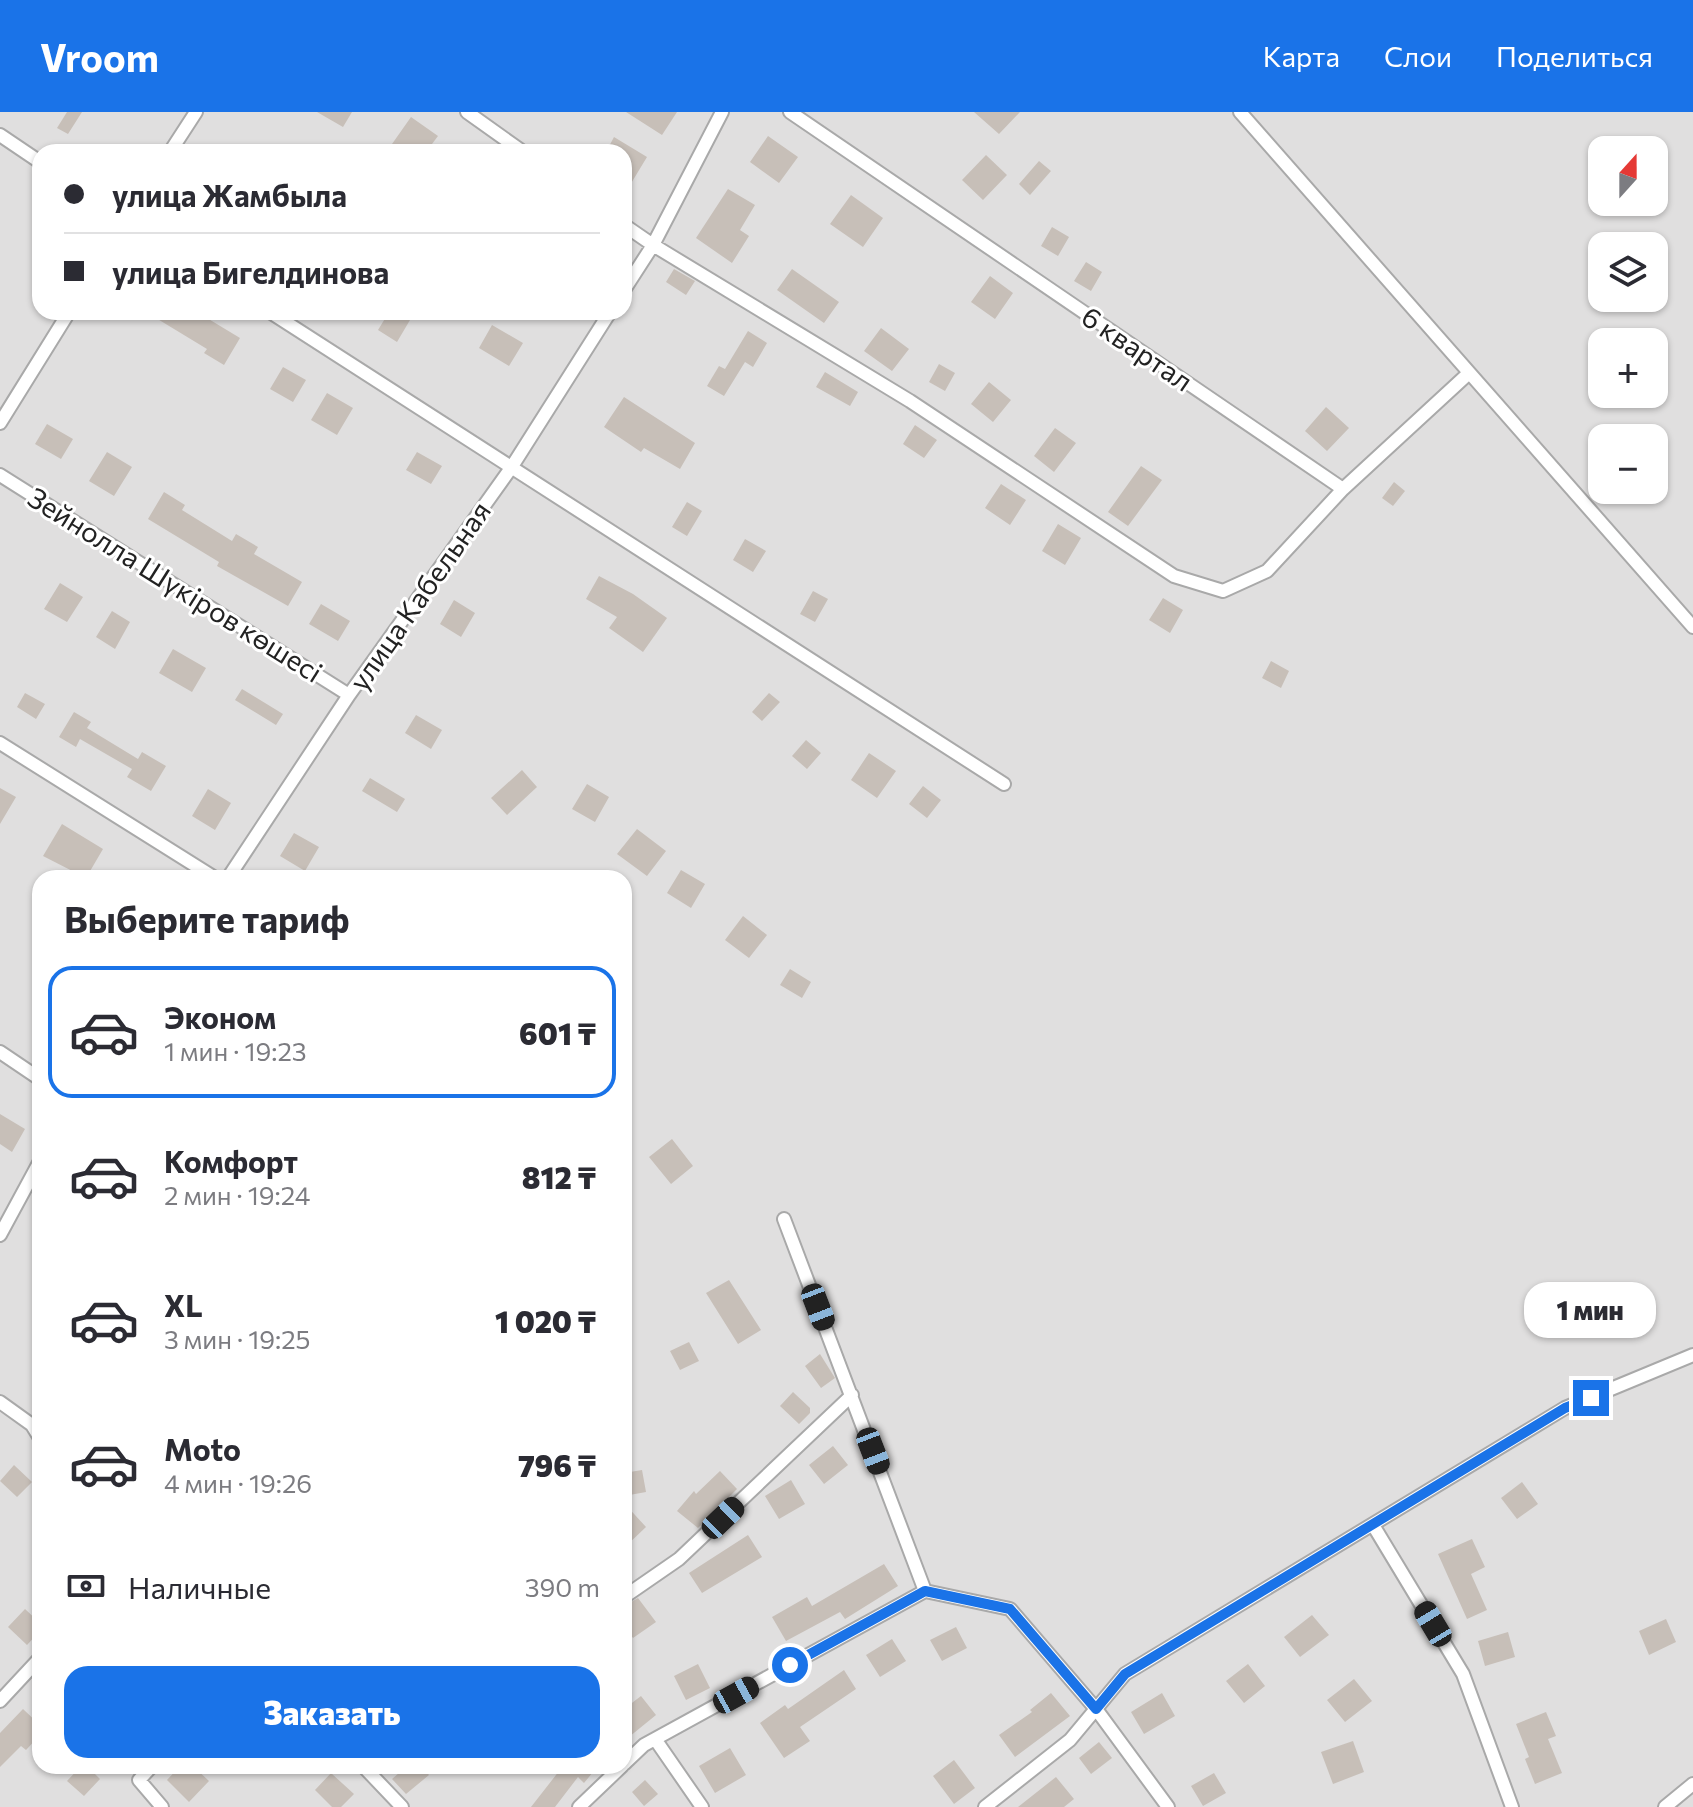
<!DOCTYPE html>
<html lang="ru">
<meta charset="utf-8">
<style>
:root{--surface:#fff;--page:#f2f2f3;--text:#2b2b33;--muted:#7c7c81;--line:#e1e1e2;--accent:#1a73e8}
body{margin:0;font-family:Commissioner,sans-serif;background:var(--page);color:var(--text);height:100vh;display:flex;flex-direction:column;font-size:30px;white-space:nowrap}
*{box-sizing:border-box;margin:0}
p{font-size:26px;color:var(--muted)}
.icon{flex:none;width:44px;height:44px;fill:none;stroke:currentColor;stroke-width:2;stroke-linecap:round;stroke-linejoin:round}
.map{position:relative;flex:1;overflow:hidden}
.sheet{position:absolute;left:32px;top:758px;width:600px;height:904px;display:flex;flex-direction:column;background:var(--surface);border-radius:24px;box-shadow:0 2px 6px #0004}
.sheet>*{flex:none}
.top-card{position:absolute;left:32px;top:32px;width:600px;height:176px;border-radius:24px;box-shadow:0 2px 6px #0004;display:grid;align-content:center;height:176px;padding:0 32px;background:var(--surface)}
.needle{width:52px;rotate:21deg}
.fabs{position:absolute;left:1588px;top:24px;display:grid;gap:16px}
.fabs a{display:grid;place-items:center;width:80px;height:80px;border-radius:16px;background:var(--surface);box-shadow:0 2px 6px #0004;font-size:40px}
.end{position:absolute;width:36px;height:36px;margin:-18px;border:10px solid #1a73e8;background:#fff;box-shadow:0 0 0 4px #fff}
.from{border-radius:50%}
.bubble{position:absolute;height:56px;border-radius:24px;background:var(--surface);box-shadow:0 2px 6px #0004;font-size:26px;font-weight:800;line-height:56px;text-align:center}
.car{position:absolute;width:24px;height:48px;margin:-24px -12px;border-radius:10px;box-shadow:0 0 6px 2px #0007;background:linear-gradient(#222 24%,#8ab4d8 0 40%,#222 0 76%,#8ab4d8 0 86%,#222 0)}
.top-card b{display:flex;align-items:center;gap:28px;height:76px;font-size:30px}
.top-card b+b{border-top:2px solid var(--line)}
.top-card i{width:20px;height:20px;background:var(--text)}
ul{padding:0;list-style:none}
li{display:flex;align-items:center;gap:24px;height:132px;margin:0 16px 12px;padding:0 16px;border:4px solid transparent;border-radius:24px}
li div{flex:1}
li b{display:block;font-size:30px}
li em{font-style:normal;font-weight:800}
li.on{border-color:var(--accent)}
li>.icon{width:72px;height:72px;stroke-width:1.5}
h2{padding:0 32px;font-size:36px;line-height:96px}
.pay{display:flex;align-items:center;gap:20px;height:88px;padding:0 32px;font-size:30px}
.pay p{margin-inline-start:auto}
.action{display:flex;gap:16px;margin-top:auto;padding:16px 32px}
.action a{flex:1;height:92px;border-radius:24px;background:var(--accent);color:#fff;font-size:32px;font-weight:800;line-height:92px;text-align:center}
header{display:flex;align-items:center;gap:48px;box-sizing:border-box;height:112px;padding:0 40px;background:var(--accent);color:#fff}
header strong{font-size:38px}
nav{display:flex;gap:44px;margin-inline-start:auto;font-size:28px}
.map>svg:first-child{display:block}
</style>
<header>
<strong>Vroom</strong>
<nav><a>Карта</a><a>Слои</a><a>Поделиться</a></nav>
</header>
<div class="map">
<svg width="1693" height="1695" viewBox="0 0 1693 1695">
<rect width="100%" height="100%" fill="#f2efe9"/>
<path fill="#e0dfdf" fill-rule="evenodd" d="M0 0H1693V1695H0ZM1602 38H1654V90H1602ZM40 40H624V200H40ZM1602 134H1654V186H1602ZM1602 230H1654V282H1602ZM1602 326H1654V378H1602ZM40 766H624V1654H40Z"/>
<path fill="#c7bfb8" d="M67 0H82L68 22 57 16Z
M317 0H352L343 15Z
M626 0H677L662 23Z
M974 0H1020L999 22Z
M411 5 438 24 426 40H404L392 32Z
M768 24 798 45 779 71 750 50Z
M614 25 647 45 624 83V40H606Z
M986 43 1007 63 983 88 962 68Z
M1039 49 1051 59 1030 83 1019 72Z
M728 77 755 93 740 118 749 124 732 151 696 126Z
M851 83 883 106 863 135 830 112Z
M1052 115 1069 125 1058 144 1041 134Z
M1086 150 1102 160 1091 179 1074 169Z
M674 157 695 169 686 183 666 170Z
M792 157 839 190 824 211 777 178Z
M990 164 1013 181 995 207 971 190Z
M146 200H197L240 226 224 253 204 241 207 237Z
M389 200H397L410 208 397 230 378 218Z
M492 213 523 231 509 254 479 236Z
M881 216 909 237 892 259 864 239Z
M748 219 767 231 753 255 745 250 724 284 707 274 719 254 725 257Z
M939 252 955 261 945 279 929 270Z
M283 255 306 268 293 290 270 277Z
M825 260 858 280 850 294 816 275Z
M989 270 1011 288 993 310 971 292Z
M327 281 353 296 337 323 311 308Z
M624 285 695 331 680 357 644 336 641 340 604 315Z
M1326 295 1349 316 1327 339 1305 319Z
M47 312 73 327 61 347 35 332Z
M915 313 937 328 924 346 903 332Z
M1055 316 1076 331 1054 360 1034 344Z
M107 340 132 355 114 384 89 369Z
M417 340 442 354 431 372 406 358Z
M1141 354 1162 368 1128 414 1108 400Z
M1394 370 1405 379 1393 394 1382 386Z
M1001 372 1026 388 1010 413 985 396Z
M164 380 185 393 182 398 232 429 236 422 258 435 254 442 302 470 288 494 217 454 219 450 148 407Z
M687 390 702 399 687 424 672 415Z
M1058 412 1081 426 1065 453 1042 439Z
M745 427 766 439 753 460 733 448Z
M599 464 633 482 667 506 643 540 609 516 617 505 586 487Z
M60 471 83 485 67 510 44 497Z
M813 479 828 487 815 510 800 502Z
M1163 486 1183 498 1170 521 1149 508Z
M454 488 475 501 461 525 440 512Z
M321 492 350 509 338 529 309 512Z
M112 499 130 510 115 537 96 525Z
M173 537 206 556 192 580 159 561Z
M1271 549 1289 559 1281 576 1262 566Z
M242 577 283 602 276 613 235 588Z
M25 581 45 592 36 607 17 595Z
M769 581 780 590 762 609 752 600Z
M74 600 91 610 87 616 138 647 142 640 166 654 151 679 127 665 132 657 80 627 76 635 59 625Z
M416 603 442 618 431 637 405 621Z
M806 628 821 641 807 657 792 644Z
M869 641 896 659 877 686 851 668Z
M522 658 537 675 507 703 491 686Z
M370 666 405 687 397 700 362 679Z
M587 672 609 685 595 710 572 697Z
M923 674 941 688 927 706 909 692Z
M0 676 16 685 0 712Z
M208 677 231 691 215 718 192 704Z
M62 712 103 737 86 766 43 744Z
M637 717 666 739 647 764 617 742Z
M294 721 319 735 305 759 280 744Z
M681 758 705 772 691 796 667 781Z
M743 804 767 823 749 846 725 828Z
M790 857 811 870 802 886 780 873Z
M0 1002 25 1017 12 1040 0 1032Z
M672 1027 693 1054 671 1072 649 1045Z
M729 1168 761 1218 738 1232 706 1181Z
M689 1230 699 1249 680 1258 670 1239Z
M820 1242 835 1266 821 1276 805 1254Z
M793 1280 810 1296V1301L799 1312 780 1294Z
M833 1334 848 1353 824 1372 809 1353Z
M14 1353 32 1370 17 1385 0 1369Z
M642 1358 646 1380 624 1384V1361Z
M720 1359 737 1377 698 1416 677 1399 694 1379 696 1382Z
M791 1368 805 1392 779 1407 765 1384Z
M1522 1370 1538 1392 1517 1407 1501 1386Z
M624 1391 646 1415 624 1436Z
M748 1423 762 1445 702 1481 689 1461Z
M1472 1427 1485 1455 1471 1462 1487 1498 1467 1507 1438 1442Z
M884 1452 898 1474 845 1507 840 1500 786 1529 772 1505 807 1485 812 1494Z
M638 1486 656 1510 633 1526 624 1514V1494Z
M25 1497 40 1511V1519L27 1533 8 1515Z
M1312 1503 1329 1523 1300 1545 1284 1525Z
M1666 1507 1676 1530 1649 1543 1639 1519Z
M956 1515 967 1536 942 1549 930 1528Z
M1508 1520 1515 1545 1485 1554 1478 1529Z
M892 1527 906 1549 880 1565 866 1543Z
M698 1552 710 1576 686 1588 674 1564Z
M1248 1552 1265 1574 1244 1591 1226 1569Z
M844 1558 856 1577 800 1615 810 1629 784 1646 760 1611 785 1593 788 1597Z
M1354 1567 1372 1589 1345 1610 1327 1588Z
M1051 1581 1070 1604 1015 1645 999 1623 1032 1600 1030 1598Z
M1162 1581 1175 1604 1144 1622 1131 1600Z
M641 1584 656 1603 624 1629V1597Z
M23 1597 40 1613V1623L26 1638 21 1634 0 1655V1621Z
M1546 1600 1556 1624 1548 1627 1562 1661 1535 1672 1525 1647 1529 1645 1516 1612Z
M1353 1629 1364 1660 1333 1672 1321 1640Z
M1099 1630 1112 1646 1091 1662 1079 1646Z
M730 1636 746 1663 715 1681 699 1654Z
M954 1648 975 1676 954 1692 933 1664Z
M81 1654H87L100 1667 84 1684 67 1669Z
M180 1654H193L209 1669 189 1690 167 1668Z
M407 1654H421L429 1663 406 1682 392 1667Z
M563 1654H598L584 1671 578 1665 555 1695H531Z
M331 1661 354 1682 341 1695H332L315 1678Z
M1214 1661 1226 1681 1203 1694 1191 1674Z
M1056 1665 1074 1687 1064 1695H1018Z
M645 1668 658 1682 644 1694 632 1680Z"/>
<g fill="none" stroke-linecap="round" stroke-linejoin="round">
<g stroke="#a9a9a9" stroke-width="16">
<path id="street" d="M467 0 523 40
M790 0 1343 377 1469 261
M1240 0 1693 515
M0 23 40 50
M170 40 196 0
M624 113 653 133 910 289 1174 464 1223 479 1267 459 1343 377
M624 178 653 133 722 0
M270 200 1004 672
M0 311 69 200
M0 363 349 583
M0 631 215 766
M228 766 349 583 511 356 610 200
M0 940 40 967
M784 1107 925 1479 1010 1497 1096 1597 1168 1695
M0 1123 40 1049
M0 1290 32 1313 40 1326
M1373 1413 1463 1562 1512 1695
M624 1485 679 1447 852 1283
M0 1589 40 1546
M655 1627 702 1695
M624 1652 644 1633 925 1479
M152 1654 139 1668 162 1695
M363 1654 402 1695
M579 1695 622 1654
M985 1695 1070 1628 1125 1562 1565 1296 1693 1243
M1665 1695 1693 1672"/>
</g>
<use href="#street" stroke="#fff" stroke-width="12"/>
</g>
<g fill="none" stroke-linecap="round" stroke-linejoin="round">
<path stroke="#1a73e8" stroke-width="10" d="M790 1553 925 1479 1010 1497 1096 1597 1125 1562 1565 1296 1591 1286"/>
</g>
<g text-anchor="middle" stroke-width="6" stroke-linejoin="round" paint-order="stroke">
<g font-size="28" fill="#222" stroke="#fff">
<text transform="translate(1137 237) rotate(34)" y="10">6 квартал</text>
<text transform="translate(175 473) rotate(32)" y="10">Зейнолла Шүкіров көшесі</text>
<text transform="translate(420 484) rotate(-55)" y="10">улица Кабельная</text>
</g>
</g>
</svg>
<div class="fabs">
<a><svg class="needle" viewBox="-14 -14 28 28"><path d="M0-13l5 13h-10z" fill="#e53935"/><path d="M0 13l5-13h-10z" fill="#7c7c81"/></svg></a>
<a><svg class="icon" aria-label="layers" viewBox="0 0 24 24"><path d="M12 4l9 5-9 5-9-5zM3 14l9 5 9-5"/></svg></a>
<a>+</a>
<a>−</a>
</div>
<i class="end from" style="left:790px;top:1553px"></i>
<i class="end" style="left:1591px;top:1286px"></i>
<div class="bubble" style="left:1524px;top:1170px;width:132px">1 мин</div>
<i class="car" style="left:818px;top:1195px;rotate:159deg"></i>
<i class="car" style="left:873px;top:1339px;rotate:159deg"></i>
<i class="car" style="left:723px;top:1406px;rotate:46deg"></i>
<i class="car" style="left:1433px;top:1512px;rotate:329deg"></i>
<i class="car" style="left:736px;top:1583px;rotate:61deg"></i>
<div class="top-card">
<b><i class="from"></i>улица Жамбыла</b>
<b><i></i>улица Бигелдинова</b>
</div>
<section class="sheet">
<h2>Выберите тариф</h2>
<ul>
<li class="on"><svg class="icon" aria-label="car" viewBox="0 0 24 24"><path d="M5 17H2v-5l4-1 3-4h7l3 4 3 1v5h-3M9 17h6M6 11h13"/><circle cx="7" cy="17" r="2"/><circle cx="17" cy="17" r="2"/></svg><div><b>Эконом</b><p>1 мин · 19:23</p></div><em>601 ₸</em></li>
<li><svg class="icon" aria-label="car" viewBox="0 0 24 24"><path d="M5 17H2v-5l4-1 3-4h7l3 4 3 1v5h-3M9 17h6M6 11h13"/><circle cx="7" cy="17" r="2"/><circle cx="17" cy="17" r="2"/></svg><div><b>Комфорт</b><p>2 мин · 19:24</p></div><em>812 ₸</em></li>
<li><svg class="icon" aria-label="car" viewBox="0 0 24 24"><path d="M5 17H2v-5l4-1 3-4h7l3 4 3 1v5h-3M9 17h6M6 11h13"/><circle cx="7" cy="17" r="2"/><circle cx="17" cy="17" r="2"/></svg><div><b>XL</b><p>3 мин · 19:25</p></div><em>1 020 ₸</em></li>
<li><svg class="icon" aria-label="car" viewBox="0 0 24 24"><path d="M5 17H2v-5l4-1 3-4h7l3 4 3 1v5h-3M9 17h6M6 11h13"/><circle cx="7" cy="17" r="2"/><circle cx="17" cy="17" r="2"/></svg><div><b>Moto</b><p>4 мин · 19:26</p></div><em>796 ₸</em></li>
</ul>
<div class="pay"><svg class="icon" aria-label="cash" viewBox="0 0 24 24"><path d="M3 7h18v10H3z"/><circle cx="12" cy="12" r="2"/></svg>Наличные<p>390 m</p></div>
<div class="action"><a>Заказать</a></div>
</section>
</div>
